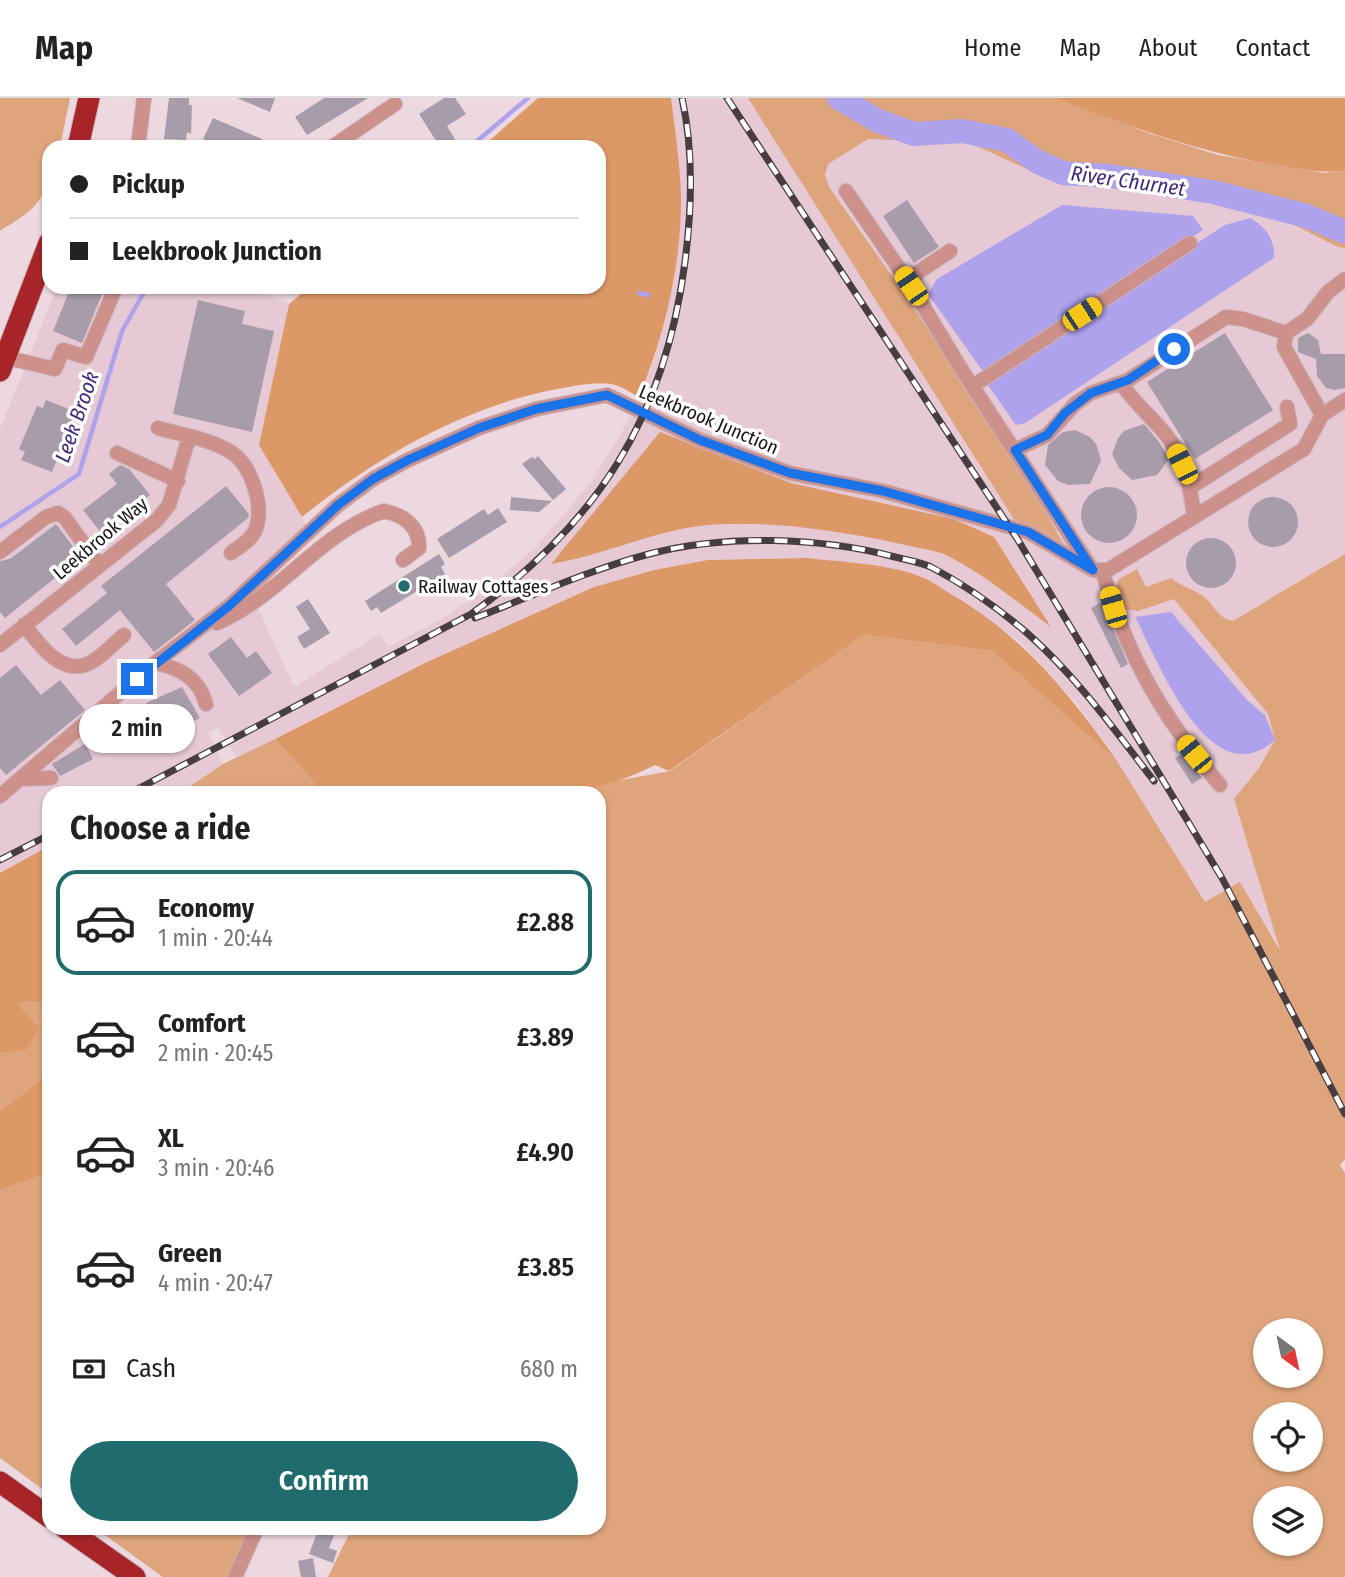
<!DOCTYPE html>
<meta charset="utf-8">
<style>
:root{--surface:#fff;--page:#f6f6f6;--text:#222;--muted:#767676;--line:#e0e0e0;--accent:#1f6b6d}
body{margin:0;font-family:"Fira Sans Condensed",sans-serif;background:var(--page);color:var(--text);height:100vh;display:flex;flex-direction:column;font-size:26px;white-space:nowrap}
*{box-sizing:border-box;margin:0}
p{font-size:23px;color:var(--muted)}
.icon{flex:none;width:38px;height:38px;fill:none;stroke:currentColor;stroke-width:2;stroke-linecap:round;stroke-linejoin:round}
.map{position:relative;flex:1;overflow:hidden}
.panel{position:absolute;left:42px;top:688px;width:564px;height:749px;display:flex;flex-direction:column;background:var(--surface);border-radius:21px;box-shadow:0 2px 5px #0004}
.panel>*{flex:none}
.hud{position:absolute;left:42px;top:42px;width:564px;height:154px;border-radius:21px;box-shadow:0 2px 5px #0004;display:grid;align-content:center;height:154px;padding:0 28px;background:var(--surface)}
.needle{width:46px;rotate:147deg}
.fabs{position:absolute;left:1253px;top:1220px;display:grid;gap:14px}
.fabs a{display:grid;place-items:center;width:70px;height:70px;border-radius:50%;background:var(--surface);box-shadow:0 2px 5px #0004;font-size:35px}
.end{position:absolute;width:32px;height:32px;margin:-16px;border:9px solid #1a73e8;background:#fff;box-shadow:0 0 0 4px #fff}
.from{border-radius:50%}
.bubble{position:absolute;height:49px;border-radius:24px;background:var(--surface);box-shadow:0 2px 5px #0004;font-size:23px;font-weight:600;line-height:49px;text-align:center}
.car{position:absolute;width:21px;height:42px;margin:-21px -10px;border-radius:9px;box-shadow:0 0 5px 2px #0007;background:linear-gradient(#f5c518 24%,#345 0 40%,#f5c518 0 76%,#345 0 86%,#f5c518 0)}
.hud b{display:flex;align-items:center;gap:24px;height:66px;font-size:26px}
.hud b+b{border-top:2px solid var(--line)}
.hud i{width:18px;height:18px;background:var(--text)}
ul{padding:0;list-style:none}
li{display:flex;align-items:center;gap:21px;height:105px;margin:0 14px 10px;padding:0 14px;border:4px solid transparent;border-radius:21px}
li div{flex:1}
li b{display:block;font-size:26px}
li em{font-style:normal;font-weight:600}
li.on{border-color:var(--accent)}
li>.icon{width:63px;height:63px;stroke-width:1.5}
h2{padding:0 28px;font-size:32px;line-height:84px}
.pay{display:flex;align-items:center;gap:18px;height:77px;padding:0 28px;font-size:26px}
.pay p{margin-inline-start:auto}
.cta{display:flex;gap:14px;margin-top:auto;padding:14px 28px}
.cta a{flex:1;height:80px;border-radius:42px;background:var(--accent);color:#fff;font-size:28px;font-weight:600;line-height:80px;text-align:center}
header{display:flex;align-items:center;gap:42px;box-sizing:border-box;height:98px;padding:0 35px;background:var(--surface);border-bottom:2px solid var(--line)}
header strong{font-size:33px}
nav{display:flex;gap:38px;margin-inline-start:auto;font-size:24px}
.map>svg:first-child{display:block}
</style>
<header>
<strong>Map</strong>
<nav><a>Home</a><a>Map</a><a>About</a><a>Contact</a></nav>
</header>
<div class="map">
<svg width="1345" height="1479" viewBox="0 0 1345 1479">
<rect width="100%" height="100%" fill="#eed8e0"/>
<path fill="#e6c9d4" d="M671 0H750L868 41 970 45 1055 84 1251 105 1338 149 1345 150V956L1240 784 1205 804 1117 663 1076 605 1021 545 973 509 923 479 866 466 807 460 708 462 654 472 594 489 427 564 237 660 218 629 208 635 223 666 180 695H49V779L0 804V331L57 189H250L289 206 259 347 314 439 251 495 294 589 380 536 388 549 445 519 481 495 535 450 591 384 632 317 654 262 673 186 681 97Z"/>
<path fill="#dea47c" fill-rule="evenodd" d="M0 0H70L60 49H49C49 101 42 107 0 133Z
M748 0H1054L1148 35 1218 57 1324 75 1345 73V150L1338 149 1251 105 1055 84 970 45 868 41 828 66 825 77 829 89 904 195 1032 390 1064 447 1017 426Z
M1345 456V1061L1340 1067 1345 1075V1479H328L352 1430H598V695H551L670 673 864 537 992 553 1117 663 1205 804 1240 784 1280 852 1234 701 1259 670 1275 642 1268 616 1174 501 1138 513 1119 510 1114 494 1119 481 1137 471 1146 489 1171 480C1181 488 1193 491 1202 497 1214 506 1217 520 1233 523ZM1265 1232H1311V1278H1265ZM1265 1316H1311V1362H1265ZM1265 1400H1311V1446H1265Z
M275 641 323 695H180L223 666Z
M49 904V975L0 1013V955L26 951 15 905Z
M49 1075V1396L0 1360V1092Z
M95 1430H252L229 1479H163Z"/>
<path fill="#dd9867" d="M538 0H671C675 32 680 64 681 96 682 165 665 236 639 299 631 295 620 287 611 286 595 284 578 287 563 290 468 306 376 359 302 419L259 347 289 206 309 189H598V49H482Z
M1054 0H1345V73C1319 76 1296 70 1270 66 1195 53 1125 27 1054 0Z
M660 334 791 385 954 421 994 439 1051 529C1017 504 984 476 946 457 935 452 921 451 910 448 850 434 761 420 699 428 648 435 601 458 551 466Z
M807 460C842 464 892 466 924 480 935 485 946 493 956 499 1026 541 1071 598 1117 663L992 553 864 537 669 673 655 667C634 678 608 687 585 692 571 695 558 690 540 695H323L275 641 427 564 594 489 654 472 708 462Z
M49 748V904L16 905 39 930 26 952 0 955V775Z
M49 975V1075L0 1092V1013Z"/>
<path fill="#aea2ec" d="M1062 107 1193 118 1203 132 993 272H982L928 196 937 181Z
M1250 120C1266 129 1275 141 1274 160L1025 325 1016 327 985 283 1225 127Z
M1171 514 1247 602 1265 617 1275 642C1210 700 1158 563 1135 519Z"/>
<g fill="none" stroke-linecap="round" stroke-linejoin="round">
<path stroke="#aea2ec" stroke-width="4.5" d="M470 49 528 0
M639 195 648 197
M0 429 79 376 122 233 147 189"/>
<path stroke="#aea2ec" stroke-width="24" d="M839 0 876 22 914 36 962 33 1007 42 1038 64 1063 75 1110 78 1213 94 1307 118 1345 134"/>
</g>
<path fill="#a89baa" d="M169 0H189V7H192L191 36 187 34 186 42 164 41Z
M237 0H275L270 14Z
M324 0H368L307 37 295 19Z
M444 0H455L466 16 447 28 455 41 440 49 419 16Z
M213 20 262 41 258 49H219L203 41Z
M907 102 939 149 914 165 883 118Z
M71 189H105L82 245 53 233Z
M198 202 245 213 242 226 274 233 252 334 173 316Z
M1225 235 1273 312 1195 361 1147 284Z
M1308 235 1318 242 1321 256H1345V290L1334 292 1326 290 1317 278 1316 261 1298 254V240Z
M46 302 76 314 52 374 21 362 25 354 19 351 37 308 43 310Z
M1144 326 1159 344 1169 361 1157 377 1132 382 1119 370 1112 356 1118 340 1124 333Z
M1075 332 1090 339 1096 346 1101 362 1090 386 1068 387 1058 383 1045 367 1048 347 1063 334Z
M538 358 566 391 553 402 522 366 532 359 535 361Z
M120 367 129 371 150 397 102 436 83 412 117 386 109 376Z
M226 388 249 416 248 420 166 486 195 522 154 554 120 512 76 548 62 531 107 495 101 488Z
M1081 417a28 28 0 1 1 56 0a28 28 0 1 1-56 0Z
M511 399 552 403 539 414 510 412Z
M1248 424a25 25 0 1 1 50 0a25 25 0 1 1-50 0Z
M498 410 507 424 449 460 437 441 484 411 488 417Z
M56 426 81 459 5 520 0 514V463L10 461Z
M1186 465a25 25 0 1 1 50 0a25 25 0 1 1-50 0Z
M439 456 445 466 441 469 445 476 381 515 377 509 371 513 365 503Z
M308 501 330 535 304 551 297 539 310 531 296 509Z
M1102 504 1128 566 1121 570 1091 510Z
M231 539 247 560 256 553 272 575 239 598 208 556Z
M16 567 41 597 60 582 85 612 6 677 0 670V580Z
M182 589 200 620 162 639 146 605Z
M85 646 93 661 60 678 52 666Z
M1183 655 1202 680 1192 686 1175 660Z
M319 1430H337L329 1450 337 1453 333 1465 309 1456Z
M313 1460 316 1479H301L298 1463Z"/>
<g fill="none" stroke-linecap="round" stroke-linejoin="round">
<g stroke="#c8b5bc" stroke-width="16">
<path id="minor" d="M138 49 144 0
M332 49 395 6
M846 93 911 188
M950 153 917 175 911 188 963 274 1090 468
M0 258 55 271 63 252 86 259 116 189
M1121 285C1134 305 1152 319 1167 338 1185 361 1191 391 1194 419
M973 288 1190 145
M1322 317 1284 249 1286 235 1307 221 1328 194 1345 181
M158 330C182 337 210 341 231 354 252 368 265 409 255 433 250 443 239 449 231 455
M1015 352 1047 337 1075 306 1091 295 1128 282 1226 219 1243 221 1286 235
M117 355 178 383
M1191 389 1290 326 1287 309
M0 454 46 419 58 415 65 420 99 467
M1102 472C1128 560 1161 617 1220 687
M217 525C280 498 319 435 384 413 404 417 420 429 419 450L403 462
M24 527C38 544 58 575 85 567 98 563 113 546 124 537
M0 547 157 422 169 407 189 339
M155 565C180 570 199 580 206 606
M21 681 51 680
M0 698 155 565 229 508 338 407 373 381 408 362 479 330 536 311 607 297 700 342 790 375 883 393 1028 434 1093 472H1108L1304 351 1322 317 1345 302
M235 1479 257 1430"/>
</g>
<g stroke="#c8b5bc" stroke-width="23">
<path id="highway" d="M78 49 89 0
M0 273 49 145
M0 1384 49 1419
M65 1430 135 1479"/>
</g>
<use href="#minor" stroke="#cd908b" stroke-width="14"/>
<use href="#highway" stroke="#a72529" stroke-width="21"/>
<g stroke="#473d41" stroke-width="7">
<path id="rail" d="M727 0 1018 442 1222 780 1345 1016
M475 520C532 498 589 472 649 456 725 436 820 439 895 459 907 462 920 464 931 469 965 487 998 510 1027 535 1076 578 1114 631 1154 683
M130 695 471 516C598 425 665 319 685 164 692 110 694 54 682 0
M0 762 49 737"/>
</g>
<use href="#rail" stroke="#fff" stroke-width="4.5" stroke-dasharray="13" stroke-linecap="butt"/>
</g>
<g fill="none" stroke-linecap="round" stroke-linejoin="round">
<path stroke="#1a73e8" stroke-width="9" d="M137 581 229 508 338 407 373 381 408 362 479 330 536 311 607 297 700 342 790 375 883 393 1028 434 1093 472 1015 352 1047 337 1065 315 1091 295 1128 282 1174 251"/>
</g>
<circle fill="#1f6b6d" stroke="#fff" stroke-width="2.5" cx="404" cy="488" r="7"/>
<g text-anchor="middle" stroke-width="7" stroke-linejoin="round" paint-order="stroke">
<g font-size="19" fill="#1b1417" stroke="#fff">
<text transform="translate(709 321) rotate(23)" y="7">Leekbrook Junction</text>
<text transform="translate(100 440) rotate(-40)" y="7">Leekbrook Way</text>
</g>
<g font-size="19" fill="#1b1417" stroke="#fff" text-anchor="start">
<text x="418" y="495">Railway Cottages</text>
</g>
<g font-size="21" font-style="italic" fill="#41287d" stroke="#fff">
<text transform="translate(1128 83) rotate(8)" y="7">River Churnet</text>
<text transform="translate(77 319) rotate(-71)" y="7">Leek Brook</text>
</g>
</g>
</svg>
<div class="fabs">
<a><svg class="needle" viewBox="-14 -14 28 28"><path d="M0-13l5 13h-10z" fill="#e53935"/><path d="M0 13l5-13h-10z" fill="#767676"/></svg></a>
<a><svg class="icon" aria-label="locate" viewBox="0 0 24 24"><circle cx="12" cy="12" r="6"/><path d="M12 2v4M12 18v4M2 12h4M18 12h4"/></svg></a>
<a><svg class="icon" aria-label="layers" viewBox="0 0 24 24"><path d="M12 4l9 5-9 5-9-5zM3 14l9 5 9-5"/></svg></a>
</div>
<i class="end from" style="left:1174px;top:251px"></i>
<i class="end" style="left:137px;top:581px"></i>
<div class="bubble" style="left:79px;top:606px;width:116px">2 min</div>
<i class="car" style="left:911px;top:188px;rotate:326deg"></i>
<i class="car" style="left:1082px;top:216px;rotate:57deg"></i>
<i class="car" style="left:1182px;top:366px;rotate:333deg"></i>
<i class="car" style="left:1113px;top:509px;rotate:344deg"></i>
<i class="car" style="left:1194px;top:656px;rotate:321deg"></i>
<div class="hud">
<b><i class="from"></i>Pickup</b>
<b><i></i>Leekbrook Junction</b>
</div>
<section class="panel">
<h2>Choose a ride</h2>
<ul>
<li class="on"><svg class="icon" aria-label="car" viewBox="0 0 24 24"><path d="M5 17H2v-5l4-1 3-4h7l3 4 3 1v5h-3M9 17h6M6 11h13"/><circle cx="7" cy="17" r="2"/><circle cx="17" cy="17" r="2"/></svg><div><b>Economy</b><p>1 min · 20:44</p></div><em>£2.88</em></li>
<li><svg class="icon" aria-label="car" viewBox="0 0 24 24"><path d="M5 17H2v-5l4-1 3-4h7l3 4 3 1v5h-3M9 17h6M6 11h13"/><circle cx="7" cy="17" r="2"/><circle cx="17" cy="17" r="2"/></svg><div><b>Comfort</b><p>2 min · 20:45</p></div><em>£3.89</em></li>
<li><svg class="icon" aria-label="car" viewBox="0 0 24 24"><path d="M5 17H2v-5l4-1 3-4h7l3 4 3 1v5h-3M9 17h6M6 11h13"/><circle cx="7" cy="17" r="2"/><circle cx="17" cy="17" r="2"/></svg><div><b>XL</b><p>3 min · 20:46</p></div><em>£4.90</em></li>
<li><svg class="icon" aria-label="car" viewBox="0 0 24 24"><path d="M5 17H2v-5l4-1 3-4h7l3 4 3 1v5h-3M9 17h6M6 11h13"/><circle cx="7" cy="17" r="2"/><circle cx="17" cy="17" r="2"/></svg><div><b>Green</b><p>4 min · 20:47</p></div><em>£3.85</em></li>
</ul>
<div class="pay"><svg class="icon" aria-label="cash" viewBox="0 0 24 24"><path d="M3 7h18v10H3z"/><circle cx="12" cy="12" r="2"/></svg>Cash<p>680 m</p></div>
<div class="cta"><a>Confirm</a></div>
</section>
</div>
